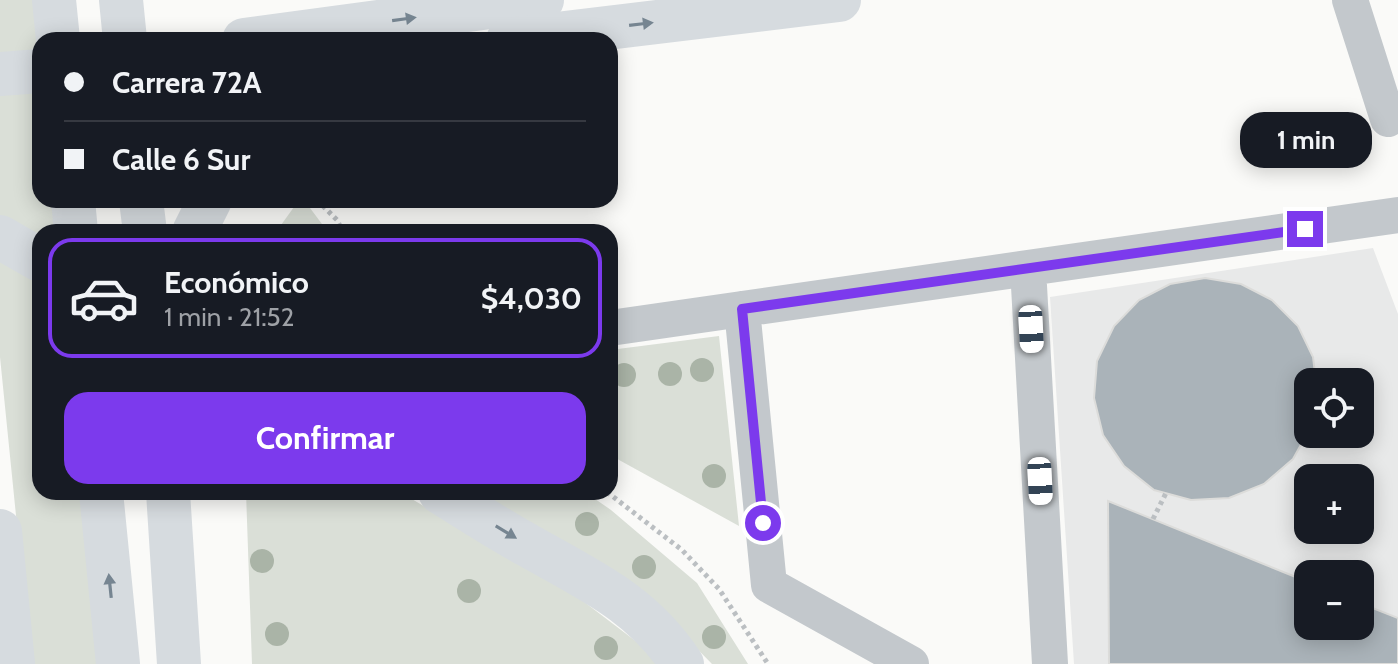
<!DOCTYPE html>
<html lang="es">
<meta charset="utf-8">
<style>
:root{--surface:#171b24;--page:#20242c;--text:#f1f3f6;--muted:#9ea1a6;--line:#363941;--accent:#7c3aed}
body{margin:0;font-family:Cabin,sans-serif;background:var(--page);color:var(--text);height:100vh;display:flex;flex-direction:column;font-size:30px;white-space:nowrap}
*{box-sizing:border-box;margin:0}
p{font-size:26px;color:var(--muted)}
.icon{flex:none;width:44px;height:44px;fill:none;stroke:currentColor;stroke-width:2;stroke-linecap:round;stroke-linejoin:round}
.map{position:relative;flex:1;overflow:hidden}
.panel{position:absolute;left:32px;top:224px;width:586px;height:276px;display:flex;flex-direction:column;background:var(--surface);border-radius:24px;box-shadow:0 4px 20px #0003}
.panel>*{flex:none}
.top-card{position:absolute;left:32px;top:32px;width:586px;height:176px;border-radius:24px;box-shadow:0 4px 20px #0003;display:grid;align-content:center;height:176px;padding:0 32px;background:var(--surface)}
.controls{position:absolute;left:1294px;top:368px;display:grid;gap:16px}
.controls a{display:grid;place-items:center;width:80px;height:80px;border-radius:16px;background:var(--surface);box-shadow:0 4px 20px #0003;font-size:40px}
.end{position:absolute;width:36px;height:36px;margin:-18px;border:10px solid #7c3aed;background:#fff;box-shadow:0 0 0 4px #fff}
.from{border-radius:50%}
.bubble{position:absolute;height:56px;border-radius:24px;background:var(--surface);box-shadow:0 4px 20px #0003;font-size:26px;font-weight:700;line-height:56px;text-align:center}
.car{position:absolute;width:24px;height:48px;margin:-24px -12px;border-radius:10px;box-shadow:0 0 6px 2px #0007;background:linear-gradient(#fff 24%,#345 0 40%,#fff 0 76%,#345 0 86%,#fff 0)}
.top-card b{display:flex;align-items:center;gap:28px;height:76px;font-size:30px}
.top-card b+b{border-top:2px solid var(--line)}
.top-card i{width:20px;height:20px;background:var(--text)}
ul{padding:14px 0 0;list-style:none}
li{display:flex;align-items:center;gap:24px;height:120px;margin:0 16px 12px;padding:0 16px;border:4px solid var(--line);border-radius:24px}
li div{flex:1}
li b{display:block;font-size:30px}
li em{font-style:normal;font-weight:700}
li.active{border-color:var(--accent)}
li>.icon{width:72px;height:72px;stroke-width:1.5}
.action{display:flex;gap:16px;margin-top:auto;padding:16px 32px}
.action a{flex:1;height:92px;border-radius:24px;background:var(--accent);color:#fff;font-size:32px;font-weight:700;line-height:92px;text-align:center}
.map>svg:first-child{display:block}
</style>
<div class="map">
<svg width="1398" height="664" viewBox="0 0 1398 664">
<rect width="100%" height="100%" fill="#fafaf8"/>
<path fill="#e8e9e9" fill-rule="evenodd" d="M1373 248 1398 314V664H1074L1050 297ZM1308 382H1360V434H1308ZM1308 478H1360V530H1308ZM1308 574H1360V626H1308Z"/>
<path fill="#dadfd7" d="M0 0H35L40 55V200H54L57 232H40V492H82L99 664H31L0 357Z
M299 200H304L328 232H276Z
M719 336 739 526 610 455V350Z
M246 492H400L579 598 650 652 658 664H252Z
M473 492H585L611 510 697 583 748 664H712L667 618Z"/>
<path fill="#aab3b9" stroke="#dcdcda" stroke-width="2" d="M1205 278 1241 284 1272 300 1298 326 1313 357 1316 382H1308V432L1293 459 1264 484 1229 498 1191 500 1154 490 1124 466 1103 435 1094 398 1097 361 1114 326 1139 300 1170 284Z
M1108 501 1308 582V626H1360V603L1398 618V664H1109Z"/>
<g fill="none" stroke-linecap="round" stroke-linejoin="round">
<path stroke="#bbbfc2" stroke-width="5" stroke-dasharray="4 4" stroke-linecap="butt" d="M317 200 337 220 343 232
M607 492 682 550 719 589 768 664
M1153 519 1166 493"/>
<path stroke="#c3c8cc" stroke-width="36" d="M1350 0 1388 119
M1028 268 1050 664
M742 309 769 585 911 664
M610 328 1398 215"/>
<path stroke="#d6dbdf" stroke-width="44" d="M244 40 542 0
M0 74 40 71"/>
<path stroke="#d6dbdf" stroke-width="44" d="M54 0 58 40
M121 0 125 40
M508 40 839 0
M73 200 76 232
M141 200 145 232
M194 232 210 200
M0 237 40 260
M101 492 118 664
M168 492 179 664
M440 492C469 510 498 529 529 546 589 580 642 603 682 664
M0 531 13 664"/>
</g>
<g fill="#aab4a7">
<circle cx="702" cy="370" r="12"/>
<circle cx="670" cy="374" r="12"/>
<circle cx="624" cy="375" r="12"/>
<circle cx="714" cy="476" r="12"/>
<circle cx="587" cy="524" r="12"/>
<circle cx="262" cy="561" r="12"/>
<circle cx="644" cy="567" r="12"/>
<circle cx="469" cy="591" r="12"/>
<circle cx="277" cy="634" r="12"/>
<circle cx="714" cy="637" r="12"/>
<circle cx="606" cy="648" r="12"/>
</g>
<defs><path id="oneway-solid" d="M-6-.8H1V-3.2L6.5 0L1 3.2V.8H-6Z" transform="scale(2)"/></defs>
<g fill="#768591">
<use href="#oneway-solid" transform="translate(404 19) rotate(-8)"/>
<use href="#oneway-solid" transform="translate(641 24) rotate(-7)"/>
<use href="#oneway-solid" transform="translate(506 532) rotate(31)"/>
<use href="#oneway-solid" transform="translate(110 586) rotate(-96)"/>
</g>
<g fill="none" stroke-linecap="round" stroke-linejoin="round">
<path stroke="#7c3aed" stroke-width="10" d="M763 523 742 309 1305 229"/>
</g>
</svg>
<div class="controls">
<a><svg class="icon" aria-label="locate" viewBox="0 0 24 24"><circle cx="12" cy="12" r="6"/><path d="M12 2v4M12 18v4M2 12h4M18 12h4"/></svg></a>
<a>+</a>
<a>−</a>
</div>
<i class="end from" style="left:763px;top:523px"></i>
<i class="end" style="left:1305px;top:229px"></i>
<div class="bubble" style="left:1240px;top:112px;width:132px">1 min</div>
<i class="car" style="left:1031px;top:329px;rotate:177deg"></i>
<i class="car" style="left:1040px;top:481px;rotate:177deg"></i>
<div class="top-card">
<b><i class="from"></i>Carrera 72A</b>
<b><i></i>Calle 6 Sur</b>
</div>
<section class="panel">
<ul>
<li class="active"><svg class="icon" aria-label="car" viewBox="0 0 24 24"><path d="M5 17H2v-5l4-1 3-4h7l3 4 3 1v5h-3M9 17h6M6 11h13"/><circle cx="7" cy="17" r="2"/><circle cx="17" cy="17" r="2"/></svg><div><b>Económico</b><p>1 min · 21:52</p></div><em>$4,030</em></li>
</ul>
<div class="action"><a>Confirmar</a></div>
</section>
</div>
